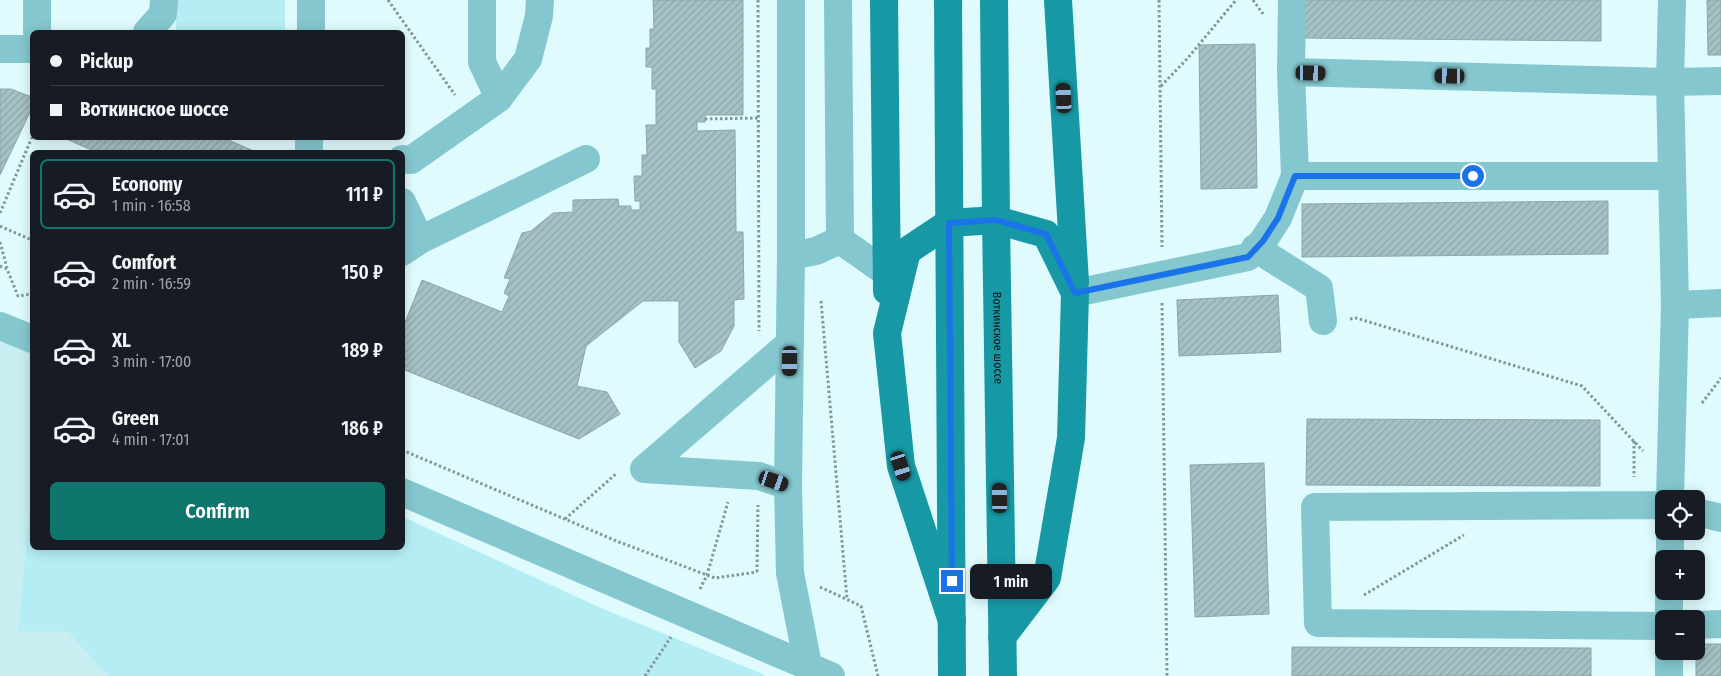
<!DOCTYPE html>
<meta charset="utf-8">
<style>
:root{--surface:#171b24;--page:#242831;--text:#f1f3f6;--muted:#9ea1a6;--line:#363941;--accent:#0f766e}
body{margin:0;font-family:"Fira Sans Condensed",sans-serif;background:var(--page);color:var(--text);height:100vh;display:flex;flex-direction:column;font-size:19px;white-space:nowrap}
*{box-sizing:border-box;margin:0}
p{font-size:16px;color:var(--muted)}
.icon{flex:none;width:28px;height:28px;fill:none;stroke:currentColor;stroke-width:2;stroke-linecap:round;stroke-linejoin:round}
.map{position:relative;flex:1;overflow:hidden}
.details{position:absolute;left:30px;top:150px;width:375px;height:400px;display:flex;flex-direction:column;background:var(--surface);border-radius:8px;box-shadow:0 2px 12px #0003}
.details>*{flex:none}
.guide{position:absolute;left:30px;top:30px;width:375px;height:110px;border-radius:8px;box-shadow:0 2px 12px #0003;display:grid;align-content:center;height:110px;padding:0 20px;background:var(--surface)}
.buttons{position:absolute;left:1655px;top:490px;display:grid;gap:10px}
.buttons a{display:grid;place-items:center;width:50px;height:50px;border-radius:8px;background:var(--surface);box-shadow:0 2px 12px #0003;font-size:25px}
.end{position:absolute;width:22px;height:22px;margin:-11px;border:6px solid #1a73e8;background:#fff;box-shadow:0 0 0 2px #fff}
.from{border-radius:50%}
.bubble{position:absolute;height:35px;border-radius:8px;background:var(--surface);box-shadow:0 2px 12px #0003;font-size:16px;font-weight:600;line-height:35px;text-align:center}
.car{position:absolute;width:15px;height:30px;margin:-15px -8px;border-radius:6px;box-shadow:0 0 4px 1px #0007;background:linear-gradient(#222 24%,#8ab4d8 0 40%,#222 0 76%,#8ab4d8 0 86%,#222 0)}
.guide b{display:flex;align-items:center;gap:18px;height:48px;font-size:19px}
.guide b+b{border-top:1px solid var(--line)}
.guide i{width:12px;height:12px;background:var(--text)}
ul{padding:9px 0 0;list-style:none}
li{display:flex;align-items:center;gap:15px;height:70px;margin:0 10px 8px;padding:0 10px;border:2px solid transparent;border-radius:8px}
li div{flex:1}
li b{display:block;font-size:19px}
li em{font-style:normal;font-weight:600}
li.selected{border-color:var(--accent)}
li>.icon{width:45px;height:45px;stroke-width:1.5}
.cta{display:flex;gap:10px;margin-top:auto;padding:10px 20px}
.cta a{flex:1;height:58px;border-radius:8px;background:var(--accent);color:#fff;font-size:20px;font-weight:600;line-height:58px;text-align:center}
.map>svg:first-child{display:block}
</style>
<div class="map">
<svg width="1721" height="676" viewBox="0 0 1721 676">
<defs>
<pattern id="building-hatch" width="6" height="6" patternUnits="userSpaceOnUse" patternTransform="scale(1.25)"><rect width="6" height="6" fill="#a6c1c4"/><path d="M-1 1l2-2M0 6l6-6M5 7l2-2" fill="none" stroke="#8ea5a8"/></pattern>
</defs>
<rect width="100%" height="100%" fill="#dffbfe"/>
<path fill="#c8eef2" d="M0 338 32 350V480L18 630 68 632 108 676H0Z"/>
<path fill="#b4eef4" d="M176 0H285V32H176Z
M32 480V548H402L403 517 601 608 763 674 764 676H108L68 632 18 631Z"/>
<path fill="url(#building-hatch)" stroke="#8ca6a9" d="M653 0H743V115H705V122H697V131L735 130 736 232H743L744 299 734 300V326L721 351 695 368 679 342V301H643L586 346 577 386 607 392 620 414 579 439 402 369V330L422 280 502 312 509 296 504 293 510 279 504 278 522 233 531 231 553 213 573 212V200L618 199 619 206H631V210H640V201H635L634 176H642V155H647L646 125H656V89H652V67H646V48H650V29H654Z
M1300 0H1601V41L1299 38Z
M1707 0H1721V55H1708Z
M1255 44 1257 188 1201 189 1199 45Z
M0 89H11L32 97V108L0 175Z
M64 138H224L256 152H96Z
M1608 201V254L1302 257V204Z
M1278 295 1281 352 1179 356 1177 300Z
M1307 419 1600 420V486L1306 485Z
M1264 463 1269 614 1195 617 1190 465Z
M1696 644H1721V676H1696Z
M1292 647 1591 648V676H1292Z"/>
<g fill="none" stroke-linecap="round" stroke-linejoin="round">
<path stroke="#839799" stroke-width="3" stroke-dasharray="2.5 2.5" stroke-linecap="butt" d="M388 0 455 95
M758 0 759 331
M1159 0 1162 247
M1253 0 1263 14
M1161 86 1187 59 1236 0
M705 119 759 118
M0 213 32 137
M0 226 32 240
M0 242 7 268
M0 266 7 269 18 296 32 294
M821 301 847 599
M1162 303 1167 676
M1350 319 1356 318 1582 386 1643 451
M1702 403 1721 378
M1634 441V477
M402 450 619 542 715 578 757 572
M565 519 617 473
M757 572 758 505
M820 587 861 606 878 676
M700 589 707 575 728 502
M1364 595 1464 535
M645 676 671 637"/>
<path stroke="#84c7ce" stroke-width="28" d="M482 0V62L499 98
M791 0V256L788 486 790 573 808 665
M37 32V0
M147 32 163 14 164 0
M311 32V0
M0 49H32
M1291 72 1292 0
M309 138V152
M402 159 411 160 499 98 528 59 539 16 540 0
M1671 176H1295L1291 72 1670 82 1721 81
M402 202 420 240
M840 240 887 273
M1255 248 1319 288 1323 321
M402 252 420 240 586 159
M791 256 816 251 840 240 838 0
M1075 293 1248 257 1263 241 1278 218 1295 176
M1675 305 1721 303
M0 326 32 339
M788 486 759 476 644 469 790 343
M402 492 831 676
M1670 499 1675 305 1670 82 1672 0
M1664 505 1315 507 1318 623 1664 626
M1696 512 1721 518
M1670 559V531
M1669 619V591
M1696 625 1721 624
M1669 676V651"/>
<g stroke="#1799a5" stroke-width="28">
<path d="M884 0 887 291"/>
<path d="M948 0 952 676"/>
<path id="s1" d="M994 0 996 220 1003 676"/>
<path d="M1058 0 1075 282"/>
<path d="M952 621 901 466 887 333 907 251 949 223 996 220 1046 234 1075 293 1071 438 1047 578 1002 637"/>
</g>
</g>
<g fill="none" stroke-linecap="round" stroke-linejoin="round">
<path stroke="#1a73e8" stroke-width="6" d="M952 581 949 223 996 220 1046 234 1075 293 1248 257 1263 241 1278 218 1295 176H1473"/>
</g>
<g text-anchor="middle" stroke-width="4" stroke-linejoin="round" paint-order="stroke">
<g font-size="12" fill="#0b1516" stroke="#fff">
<text dy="4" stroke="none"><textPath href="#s1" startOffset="338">Воткинское шоссе</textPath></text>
</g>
</g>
</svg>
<div class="buttons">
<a><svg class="icon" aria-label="locate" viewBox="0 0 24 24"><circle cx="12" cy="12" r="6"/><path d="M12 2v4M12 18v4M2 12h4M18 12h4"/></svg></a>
<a>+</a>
<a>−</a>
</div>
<i class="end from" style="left:1473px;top:176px"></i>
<i class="end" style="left:952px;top:581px"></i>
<div class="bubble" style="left:970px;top:564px;width:82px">1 min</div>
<i class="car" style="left:1311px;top:73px;rotate:91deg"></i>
<i class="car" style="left:1450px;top:76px;rotate:271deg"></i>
<i class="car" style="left:1064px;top:98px;rotate:357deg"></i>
<i class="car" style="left:790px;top:361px;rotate:181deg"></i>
<i class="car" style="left:901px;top:466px;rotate:162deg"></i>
<i class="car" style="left:774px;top:481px;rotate:109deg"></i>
<i class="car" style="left:1000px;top:498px;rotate:359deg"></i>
<div class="guide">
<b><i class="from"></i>Pickup</b>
<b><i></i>Воткинское шоссе</b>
</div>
<section class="details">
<ul>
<li class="selected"><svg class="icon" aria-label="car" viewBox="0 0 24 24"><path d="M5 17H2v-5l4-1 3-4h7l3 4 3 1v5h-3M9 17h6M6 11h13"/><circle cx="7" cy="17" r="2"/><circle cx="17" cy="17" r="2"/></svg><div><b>Economy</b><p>1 min · 16:58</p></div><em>111 ₽</em></li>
<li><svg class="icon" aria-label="car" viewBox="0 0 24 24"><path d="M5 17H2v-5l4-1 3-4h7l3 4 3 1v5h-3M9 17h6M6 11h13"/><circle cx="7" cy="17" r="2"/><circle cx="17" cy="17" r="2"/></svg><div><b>Comfort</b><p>2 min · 16:59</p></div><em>150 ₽</em></li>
<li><svg class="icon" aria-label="car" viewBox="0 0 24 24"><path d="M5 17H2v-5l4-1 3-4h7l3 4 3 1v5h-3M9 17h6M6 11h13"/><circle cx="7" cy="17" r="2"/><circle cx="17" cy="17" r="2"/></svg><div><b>XL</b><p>3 min · 17:00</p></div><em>189 ₽</em></li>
<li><svg class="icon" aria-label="car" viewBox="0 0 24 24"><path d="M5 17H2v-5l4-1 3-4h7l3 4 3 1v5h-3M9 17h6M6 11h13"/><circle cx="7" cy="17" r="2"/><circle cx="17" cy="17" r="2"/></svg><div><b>Green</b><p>4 min · 17:01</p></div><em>186 ₽</em></li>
</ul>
<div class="cta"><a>Confirm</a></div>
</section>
</div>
